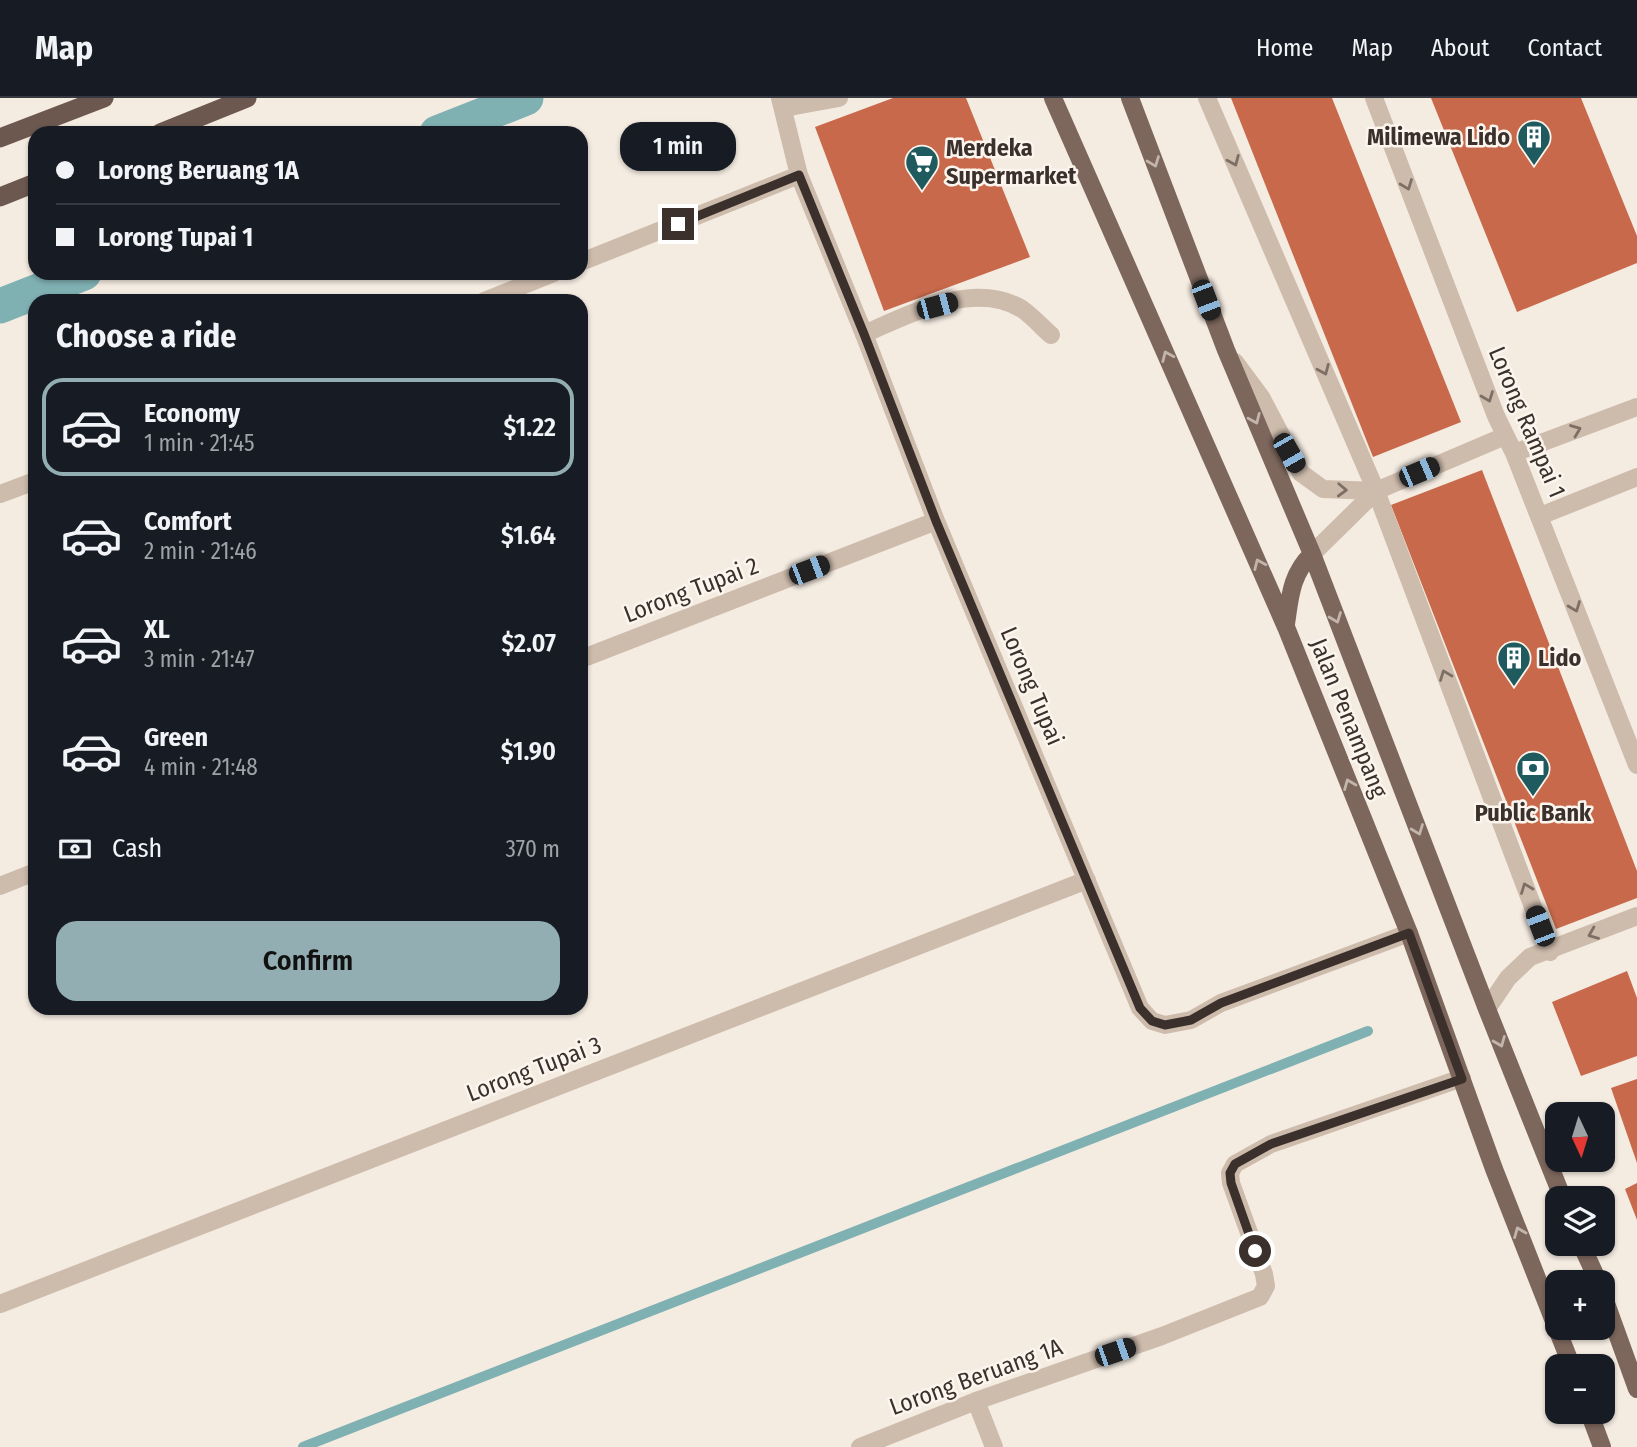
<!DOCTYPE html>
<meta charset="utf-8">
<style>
:root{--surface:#171b24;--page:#242831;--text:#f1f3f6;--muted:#9ea1a6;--line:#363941;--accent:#92aeb2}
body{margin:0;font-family:"Fira Sans Condensed",sans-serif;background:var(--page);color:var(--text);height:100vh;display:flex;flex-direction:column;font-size:26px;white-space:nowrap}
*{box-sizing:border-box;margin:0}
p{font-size:23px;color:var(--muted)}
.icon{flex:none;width:38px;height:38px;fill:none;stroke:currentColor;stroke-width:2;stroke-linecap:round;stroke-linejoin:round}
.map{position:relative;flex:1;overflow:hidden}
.side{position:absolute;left:28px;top:196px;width:560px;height:721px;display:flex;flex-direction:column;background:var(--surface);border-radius:21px;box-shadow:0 2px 5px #0004}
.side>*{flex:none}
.banner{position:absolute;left:28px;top:28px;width:560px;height:154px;border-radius:21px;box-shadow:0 2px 5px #0004;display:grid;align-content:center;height:154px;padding:0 28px;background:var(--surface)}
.needle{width:46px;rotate:176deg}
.fabs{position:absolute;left:1545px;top:1004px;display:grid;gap:14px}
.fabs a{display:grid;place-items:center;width:70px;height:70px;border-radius:14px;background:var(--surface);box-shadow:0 2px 5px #0004;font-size:35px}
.end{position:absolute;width:32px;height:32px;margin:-16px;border:9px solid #3b302b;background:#fff;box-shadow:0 0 0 4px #fff}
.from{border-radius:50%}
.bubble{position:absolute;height:49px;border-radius:21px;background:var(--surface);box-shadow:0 2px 5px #0004;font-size:23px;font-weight:600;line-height:49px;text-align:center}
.car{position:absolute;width:21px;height:42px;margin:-21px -10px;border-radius:9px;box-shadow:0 0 5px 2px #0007;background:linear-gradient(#222 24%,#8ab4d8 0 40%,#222 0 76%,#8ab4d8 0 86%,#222 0)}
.banner b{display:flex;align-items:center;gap:24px;height:66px;font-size:26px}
.banner b+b{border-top:2px solid var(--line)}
.banner i{width:18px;height:18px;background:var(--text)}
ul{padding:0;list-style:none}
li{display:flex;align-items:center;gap:21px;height:98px;margin:0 14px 10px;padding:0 14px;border:4px solid transparent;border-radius:21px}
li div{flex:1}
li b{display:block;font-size:26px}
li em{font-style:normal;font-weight:600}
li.current{border-color:var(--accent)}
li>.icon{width:63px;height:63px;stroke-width:1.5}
h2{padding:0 28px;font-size:32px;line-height:84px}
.pay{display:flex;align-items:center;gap:18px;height:77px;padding:0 28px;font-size:26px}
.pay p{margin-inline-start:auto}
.cta{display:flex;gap:14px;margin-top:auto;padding:14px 28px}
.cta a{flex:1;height:80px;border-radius:21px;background:var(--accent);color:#111;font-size:28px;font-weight:600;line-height:80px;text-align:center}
header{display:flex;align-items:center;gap:42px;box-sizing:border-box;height:98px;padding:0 35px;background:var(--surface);border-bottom:2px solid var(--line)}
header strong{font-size:33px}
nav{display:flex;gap:38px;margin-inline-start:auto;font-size:24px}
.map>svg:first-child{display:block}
</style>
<header>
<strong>Map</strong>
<nav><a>Home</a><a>Map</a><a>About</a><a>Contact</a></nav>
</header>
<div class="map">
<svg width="1637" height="1349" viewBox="0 0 1637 1349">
<rect width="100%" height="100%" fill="#f4ebe1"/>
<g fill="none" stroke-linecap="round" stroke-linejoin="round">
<path stroke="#7fb0b2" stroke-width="10" d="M303 1349 1368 933"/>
<path stroke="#7fb0b2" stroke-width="35" d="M437 35 526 0
M0 208 84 175"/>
</g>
<path fill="#c8694b" d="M893 0H966L1030 159 884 213 815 29Z
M1231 0H1332L1461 324 1373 359Z
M1431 0H1581L1637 138V165L1517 214Z
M1482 372 1637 773V800L1556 831 1391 407Z
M1627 873 1637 900V958L1581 978 1552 904Z
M1637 981V1065L1611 990Z
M1637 1085V1122L1625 1091Z"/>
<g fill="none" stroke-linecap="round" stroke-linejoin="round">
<path stroke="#cdbbac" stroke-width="18" d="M864 236C910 216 974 182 1022 211 1032 218 1042 229 1051 237
M1540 418 1637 379"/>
<path stroke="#cdbbac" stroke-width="18" d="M780 0 799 77 864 236 936 423 1140 910 1152 923 1165 927 1191 922 1221 905 1409 835
M1207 0 1376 393 1550 854
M1374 0 1496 318 1514 355 1637 667
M784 10 839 0
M581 164 799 77
M484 203 554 175
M1235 264 1261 299 1301 375 1323 391 1376 393
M1514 355 1637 309
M0 396 35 383
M1312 456 1376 393 1505 338
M581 561 936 423
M0 788 35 774
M1487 911 1508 880 1530 859 1637 818
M0 1206 1087 782
M976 1303 994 1349
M860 1349 976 1303 1162 1238 1260 1199 1266 1188 1264 1176 1231 1085 1230 1075 1235 1066 1271 1046 1462 980"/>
<path stroke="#7d675c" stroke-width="18" d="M1053 0 1286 529 1409 835 1494 1071 1572 1269
M1130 0 1226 252 1312 456 1487 911 1563 1101
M1286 526C1290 499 1291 476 1312 456
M1581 1146 1599 1185
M1603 1197 1637 1291
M1589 1314 1602 1349"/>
<path stroke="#6c584f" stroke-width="19" d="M160 35 247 0
M0 40 104 0
M0 99 35 85"/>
</g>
<defs><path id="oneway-chevron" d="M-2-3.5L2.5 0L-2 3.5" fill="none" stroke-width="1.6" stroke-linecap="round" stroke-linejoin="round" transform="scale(1.75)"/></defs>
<g stroke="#7d6f65">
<use href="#oneway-chevron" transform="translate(1234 63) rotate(67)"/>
<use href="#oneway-chevron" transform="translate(1407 87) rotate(69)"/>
<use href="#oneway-chevron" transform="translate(1324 272) rotate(67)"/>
<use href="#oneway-chevron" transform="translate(1488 299) rotate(69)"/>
<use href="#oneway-chevron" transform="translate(1576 332) rotate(-21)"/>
<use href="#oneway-chevron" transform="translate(1342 392) rotate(2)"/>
<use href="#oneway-chevron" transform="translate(1575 509) rotate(69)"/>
<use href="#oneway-chevron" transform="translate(1445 577) rotate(-111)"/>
<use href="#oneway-chevron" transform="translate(1526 790) rotate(-111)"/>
<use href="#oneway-chevron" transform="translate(1593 836) rotate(158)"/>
</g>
<g stroke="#c2b5ac">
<use href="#oneway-chevron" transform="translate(1154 64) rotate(69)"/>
<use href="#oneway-chevron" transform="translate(1167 258) rotate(-114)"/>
<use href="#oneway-chevron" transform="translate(1255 321) rotate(67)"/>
<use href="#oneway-chevron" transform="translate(1259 466) rotate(-114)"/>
<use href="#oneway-chevron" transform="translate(1336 520) rotate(69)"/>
<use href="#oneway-chevron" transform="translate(1349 686) rotate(-112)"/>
<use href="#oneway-chevron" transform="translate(1418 732) rotate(69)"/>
<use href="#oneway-chevron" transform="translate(1500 944) rotate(68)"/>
<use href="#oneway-chevron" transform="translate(1519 1134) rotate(-112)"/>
</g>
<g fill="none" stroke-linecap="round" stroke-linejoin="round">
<path stroke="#3b302b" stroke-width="9" d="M678 126 799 77 864 236 936 423 1140 910 1152 923 1165 927 1191 922 1221 905 1409 835 1462 981 1271 1046 1235 1066 1230 1075 1231 1085 1255 1153"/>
</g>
<defs>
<g id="building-pin" transform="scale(1.75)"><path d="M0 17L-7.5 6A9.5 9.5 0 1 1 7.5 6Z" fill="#1f5a5e" stroke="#fbf5ee"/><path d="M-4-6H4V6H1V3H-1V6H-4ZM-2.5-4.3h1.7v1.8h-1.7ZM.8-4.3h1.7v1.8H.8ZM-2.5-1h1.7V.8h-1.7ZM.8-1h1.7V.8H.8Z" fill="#fff"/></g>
<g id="supermarket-pin" transform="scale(1.75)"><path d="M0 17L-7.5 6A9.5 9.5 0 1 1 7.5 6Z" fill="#1f5a5e" stroke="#fbf5ee"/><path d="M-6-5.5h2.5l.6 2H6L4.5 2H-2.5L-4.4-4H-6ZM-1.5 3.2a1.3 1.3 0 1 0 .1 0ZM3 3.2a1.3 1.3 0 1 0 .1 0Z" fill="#fff"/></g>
<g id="bank-pin" transform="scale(1.75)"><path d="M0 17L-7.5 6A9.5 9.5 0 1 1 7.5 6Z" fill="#1f5a5e" stroke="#fbf5ee"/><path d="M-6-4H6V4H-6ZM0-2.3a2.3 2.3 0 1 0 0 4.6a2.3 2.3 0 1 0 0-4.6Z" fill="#fff"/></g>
</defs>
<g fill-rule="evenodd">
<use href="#building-pin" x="1534" y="39"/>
<use href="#supermarket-pin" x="922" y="64"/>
<use href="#building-pin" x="1514" y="560"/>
<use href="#bank-pin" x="1533" y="670"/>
</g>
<g text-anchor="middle" stroke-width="5" stroke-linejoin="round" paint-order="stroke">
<g font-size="24" font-weight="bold" fill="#3b302b" stroke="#fbf5ee" text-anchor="start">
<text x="1510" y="47" text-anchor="end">Milimewa Lido</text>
<text x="946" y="58">Merdeka<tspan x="946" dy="28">Supermarket</tspan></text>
<text x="1538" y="568">Lido</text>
<text x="1533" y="723" text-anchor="middle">Public Bank</text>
</g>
<g font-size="24" fill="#3b302b" stroke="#fbf5ee">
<text transform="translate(1527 324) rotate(67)" y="8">Lorong Rampai 1</text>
<text transform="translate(691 492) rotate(-21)" y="8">Lorong Tupai 2</text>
<text transform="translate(1032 588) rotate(67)" y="8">Lorong Tupai</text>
<text transform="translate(1349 620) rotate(68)" y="8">Jalan Penampang</text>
<text transform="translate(534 971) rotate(-21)" y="8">Lorong Tupai 3</text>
<text transform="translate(976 1279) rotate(-20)" y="8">Lorong Beruang 1A</text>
</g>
</g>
</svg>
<div class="fabs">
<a><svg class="needle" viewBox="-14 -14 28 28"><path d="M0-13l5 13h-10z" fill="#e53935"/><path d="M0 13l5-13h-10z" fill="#9ea1a6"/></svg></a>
<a><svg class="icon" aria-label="layers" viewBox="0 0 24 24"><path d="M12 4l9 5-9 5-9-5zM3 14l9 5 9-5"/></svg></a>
<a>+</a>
<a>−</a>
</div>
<i class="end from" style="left:1255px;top:1153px"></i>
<i class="end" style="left:678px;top:126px"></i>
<div class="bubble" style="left:620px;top:24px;width:116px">1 min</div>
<i class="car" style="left:1206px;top:202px;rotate:159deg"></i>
<i class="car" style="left:937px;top:208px;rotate:75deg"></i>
<i class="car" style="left:1289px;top:355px;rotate:150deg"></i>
<i class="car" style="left:1419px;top:374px;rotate:67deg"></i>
<i class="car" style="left:809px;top:472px;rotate:69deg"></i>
<i class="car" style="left:1540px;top:828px;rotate:339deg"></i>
<i class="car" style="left:1115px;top:1254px;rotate:71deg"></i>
<div class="banner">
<b><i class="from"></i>Lorong Beruang 1A</b>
<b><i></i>Lorong Tupai 1</b>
</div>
<section class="side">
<h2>Choose a ride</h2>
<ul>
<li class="current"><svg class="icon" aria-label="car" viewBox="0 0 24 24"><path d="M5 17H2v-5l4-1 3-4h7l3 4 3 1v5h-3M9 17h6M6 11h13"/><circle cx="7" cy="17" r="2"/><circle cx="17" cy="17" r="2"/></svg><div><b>Economy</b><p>1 min · 21:45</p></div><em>$1.22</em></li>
<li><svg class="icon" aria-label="car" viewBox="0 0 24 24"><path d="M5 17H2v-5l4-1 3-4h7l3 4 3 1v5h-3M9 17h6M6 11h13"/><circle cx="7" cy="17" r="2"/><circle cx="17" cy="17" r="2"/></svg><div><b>Comfort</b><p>2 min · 21:46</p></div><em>$1.64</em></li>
<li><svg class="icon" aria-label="car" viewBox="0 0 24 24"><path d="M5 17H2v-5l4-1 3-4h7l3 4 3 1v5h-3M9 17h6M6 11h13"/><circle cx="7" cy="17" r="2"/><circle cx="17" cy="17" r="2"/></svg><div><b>XL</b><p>3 min · 21:47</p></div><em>$2.07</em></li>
<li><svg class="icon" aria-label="car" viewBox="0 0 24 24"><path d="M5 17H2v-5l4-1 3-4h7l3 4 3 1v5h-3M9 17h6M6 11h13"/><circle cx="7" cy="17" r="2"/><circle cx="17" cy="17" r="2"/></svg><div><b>Green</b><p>4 min · 21:48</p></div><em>$1.90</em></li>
</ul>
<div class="pay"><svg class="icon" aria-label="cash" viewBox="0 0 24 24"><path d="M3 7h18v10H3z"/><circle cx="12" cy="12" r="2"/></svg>Cash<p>370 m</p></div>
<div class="cta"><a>Confirm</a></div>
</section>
</div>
